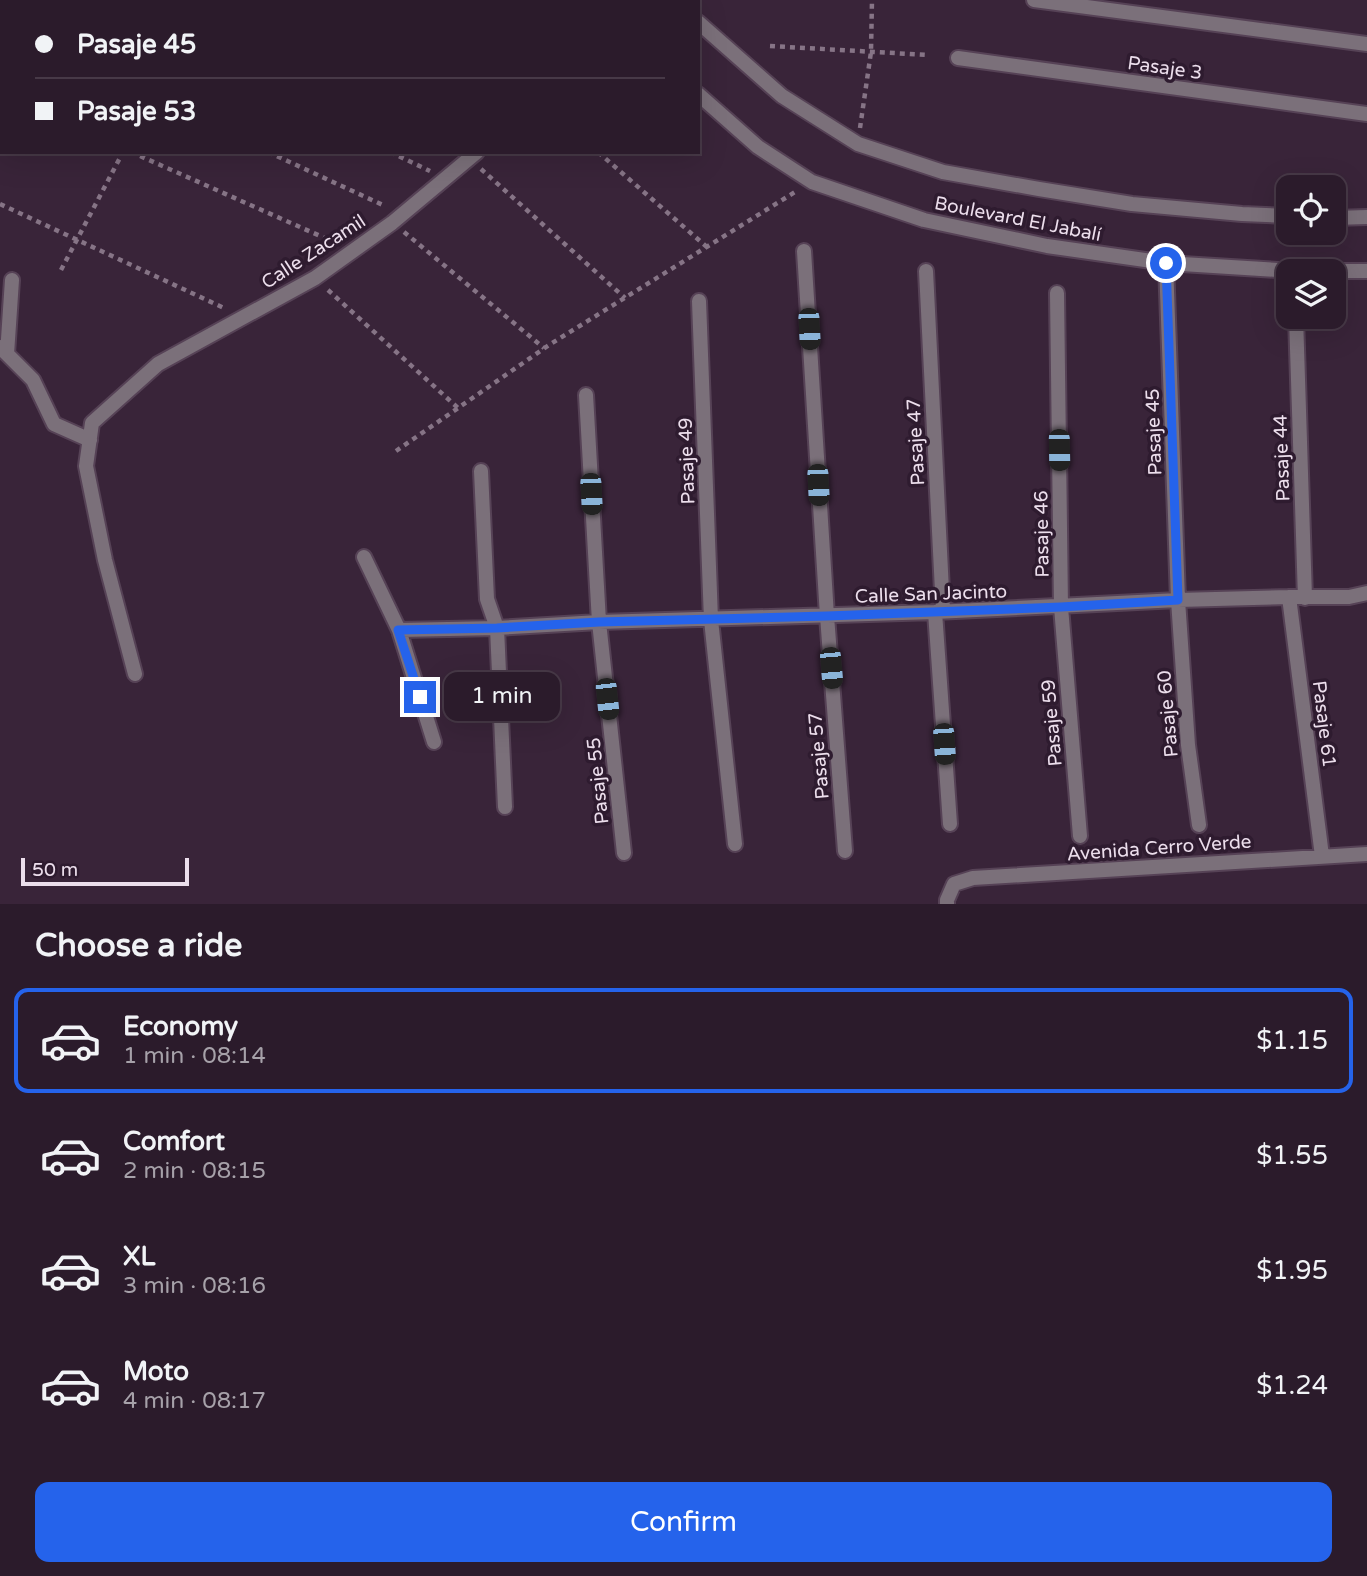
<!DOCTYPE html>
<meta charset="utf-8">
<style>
:root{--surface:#2b1b2b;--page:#372837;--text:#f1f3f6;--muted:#a6a1a9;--line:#473947;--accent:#2563eb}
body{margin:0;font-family:"Varela Round",sans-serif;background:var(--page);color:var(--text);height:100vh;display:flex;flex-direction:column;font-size:26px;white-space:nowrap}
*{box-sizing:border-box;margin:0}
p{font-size:23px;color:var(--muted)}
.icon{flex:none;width:38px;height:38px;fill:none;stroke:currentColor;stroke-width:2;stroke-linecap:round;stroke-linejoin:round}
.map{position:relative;height:904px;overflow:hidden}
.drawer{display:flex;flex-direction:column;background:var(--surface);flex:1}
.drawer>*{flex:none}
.guide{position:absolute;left:0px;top:0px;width:700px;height:154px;box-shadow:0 7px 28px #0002,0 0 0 2px var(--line);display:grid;align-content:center;height:154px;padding:0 35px;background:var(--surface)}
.buttons{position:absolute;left:1276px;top:175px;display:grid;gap:14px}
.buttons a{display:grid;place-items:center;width:70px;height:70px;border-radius:14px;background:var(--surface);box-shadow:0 7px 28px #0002,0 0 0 2px var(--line);font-size:35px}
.scale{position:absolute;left:21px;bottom:18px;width:168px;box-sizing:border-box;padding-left:7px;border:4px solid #ecdeec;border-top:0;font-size:19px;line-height:24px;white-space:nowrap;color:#ecdeec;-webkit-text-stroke:5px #2e1b2f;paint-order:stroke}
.end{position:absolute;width:32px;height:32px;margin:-16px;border:9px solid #2563eb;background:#fff;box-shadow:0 0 0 4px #fff}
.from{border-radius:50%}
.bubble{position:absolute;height:49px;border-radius:14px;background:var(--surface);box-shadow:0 7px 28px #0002,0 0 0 2px var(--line);font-size:23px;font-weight:600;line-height:49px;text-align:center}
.car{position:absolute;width:21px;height:42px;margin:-21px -10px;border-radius:9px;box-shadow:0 0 5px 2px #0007;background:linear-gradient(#222 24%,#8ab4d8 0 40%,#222 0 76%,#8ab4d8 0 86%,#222 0)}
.guide b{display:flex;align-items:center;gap:24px;height:66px;font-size:26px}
.guide b+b{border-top:2px solid var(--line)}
.guide i{width:18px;height:18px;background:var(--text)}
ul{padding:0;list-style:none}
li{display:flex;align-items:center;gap:21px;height:105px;margin:0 14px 10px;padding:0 21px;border:4px solid transparent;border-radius:14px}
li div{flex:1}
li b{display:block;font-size:26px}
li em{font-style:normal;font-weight:600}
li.current{border-color:var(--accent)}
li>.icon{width:63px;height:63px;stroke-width:1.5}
h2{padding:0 35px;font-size:32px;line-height:84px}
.action{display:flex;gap:14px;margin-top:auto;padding:14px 35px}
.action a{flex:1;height:80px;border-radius:14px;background:var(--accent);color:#fff;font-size:28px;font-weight:600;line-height:80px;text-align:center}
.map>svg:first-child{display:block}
</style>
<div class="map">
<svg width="1367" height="904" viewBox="0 0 1367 904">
<rect width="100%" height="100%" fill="#392439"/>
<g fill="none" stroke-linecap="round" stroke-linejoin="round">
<g stroke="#564256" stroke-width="18">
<path id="street" d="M676 0 678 2
M1034 0 1367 44
M654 2 657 0
M698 22 782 96 858 144 943 172 1039 189 1132 204 1242 214 1288 216
M958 58 1367 114
M698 94 758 147 812 182 924 220 1047 246 1166 263 1294 271H1367
M1334 218 1367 217
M804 251 827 616 845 851
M1166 263 1178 600 1188 745 1199 825
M926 271 943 611
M1057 293 1061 607 1080 836
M699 301 711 620 735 844
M1296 317 1305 598
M0 347 33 380 54 424 90 440
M7 354 12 280
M586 395 599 622 624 853
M481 471 487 599 497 628 505 807
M364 557 399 630 434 742
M1289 597 1322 856
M935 612 950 824
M399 630 497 628 599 622 935 612 1178 600 1289 597H1349L1367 593
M135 674 105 560 86 466 92 423 158 364 315 278 392 223 477 152
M947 904V900L954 884 973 878 1367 854"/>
</g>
<path stroke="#867486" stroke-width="4.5" stroke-dasharray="5 5" stroke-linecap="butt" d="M281 0 285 2
M770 46 928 55
M0 95H2
M860 128 871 52 872 0
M131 152 336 243
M268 152 385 206
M390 152 430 171
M598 152 708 248
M481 169 625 298
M0 204 224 308
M404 232 544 348
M61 270 123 152
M328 290 458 408
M396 451 549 345 795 192"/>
<use href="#street" stroke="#7b707a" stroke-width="14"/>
</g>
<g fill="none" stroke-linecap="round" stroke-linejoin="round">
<path stroke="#2563eb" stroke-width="9" d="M420 697 398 630 497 628 599 622 827 616 1061 607 1178 600 1166 263"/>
</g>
<g text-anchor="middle" stroke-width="7" stroke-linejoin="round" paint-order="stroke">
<g font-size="19" fill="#ecdeec" stroke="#2e1b2f">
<text transform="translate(1165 67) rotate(8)" y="7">Pasaje 3</text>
<text transform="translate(1018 218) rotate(11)" y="7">Boulevard El Jabalí</text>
<text transform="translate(313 251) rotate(-33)" y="7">Calle Zacamil</text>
<text transform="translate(1153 432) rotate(-92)" y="7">Pasaje 45</text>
<text transform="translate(915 442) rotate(-93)" y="7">Pasaje 47</text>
<text transform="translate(1281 458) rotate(-92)" y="7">Pasaje 44</text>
<text transform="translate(686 461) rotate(-92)" y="7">Pasaje 49</text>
<text transform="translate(1041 534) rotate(-91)" y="7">Pasaje 46</text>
<text transform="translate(931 593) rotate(-2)" y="7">Calle San Jacinto</text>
<text transform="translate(1167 714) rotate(-95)" y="7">Pasaje 60</text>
<text transform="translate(1051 723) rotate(-95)" y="7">Pasaje 59</text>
<text transform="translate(1325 724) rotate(83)" y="7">Pasaje 61</text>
<text transform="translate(818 756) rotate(-95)" y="7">Pasaje 57</text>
<text transform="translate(597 781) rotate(-96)" y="7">Pasaje 55</text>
<text transform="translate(1159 847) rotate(-4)" y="7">Avenida Cerro Verde</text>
</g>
</g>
</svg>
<div class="buttons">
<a><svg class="icon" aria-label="locate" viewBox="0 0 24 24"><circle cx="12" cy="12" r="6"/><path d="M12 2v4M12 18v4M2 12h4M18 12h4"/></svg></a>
<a><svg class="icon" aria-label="layers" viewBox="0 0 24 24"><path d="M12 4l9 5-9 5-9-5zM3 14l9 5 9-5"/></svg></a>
</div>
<div class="scale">50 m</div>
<i class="end from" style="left:1166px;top:263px"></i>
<i class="end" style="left:420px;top:697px"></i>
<div class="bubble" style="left:444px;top:672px;width:116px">1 min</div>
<i class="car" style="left:809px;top:329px;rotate:177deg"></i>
<i class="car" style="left:1059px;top:450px;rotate:179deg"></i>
<i class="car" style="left:818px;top:485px;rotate:177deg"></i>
<i class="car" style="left:591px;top:494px;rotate:177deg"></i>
<i class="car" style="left:831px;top:668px;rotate:175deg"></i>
<i class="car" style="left:607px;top:699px;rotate:174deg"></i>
<i class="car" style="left:944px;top:744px;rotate:176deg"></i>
<div class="guide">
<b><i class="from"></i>Pasaje 45</b>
<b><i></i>Pasaje 53</b>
</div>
</div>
<section class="drawer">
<h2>Choose a ride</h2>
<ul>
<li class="current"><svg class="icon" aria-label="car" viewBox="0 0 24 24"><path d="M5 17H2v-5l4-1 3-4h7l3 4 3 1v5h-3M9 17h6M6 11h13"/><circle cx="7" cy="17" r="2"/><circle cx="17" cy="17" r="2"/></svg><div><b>Economy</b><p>1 min · 08:14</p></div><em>$1.15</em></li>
<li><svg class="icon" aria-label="car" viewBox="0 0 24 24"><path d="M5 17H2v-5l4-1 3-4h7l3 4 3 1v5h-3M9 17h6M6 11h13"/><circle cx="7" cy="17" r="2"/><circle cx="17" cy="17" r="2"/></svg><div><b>Comfort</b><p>2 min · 08:15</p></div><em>$1.55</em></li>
<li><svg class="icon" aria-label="car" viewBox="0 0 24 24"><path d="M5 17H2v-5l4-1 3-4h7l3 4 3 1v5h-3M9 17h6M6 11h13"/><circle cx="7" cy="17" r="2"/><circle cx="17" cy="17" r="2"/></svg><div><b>XL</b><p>3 min · 08:16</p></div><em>$1.95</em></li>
<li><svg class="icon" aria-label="car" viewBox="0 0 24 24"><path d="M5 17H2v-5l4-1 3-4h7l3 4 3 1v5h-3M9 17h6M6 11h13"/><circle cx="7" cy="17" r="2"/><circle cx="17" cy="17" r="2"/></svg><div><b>Moto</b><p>4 min · 08:17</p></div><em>$1.24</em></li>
</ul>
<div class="action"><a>Confirm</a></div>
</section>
